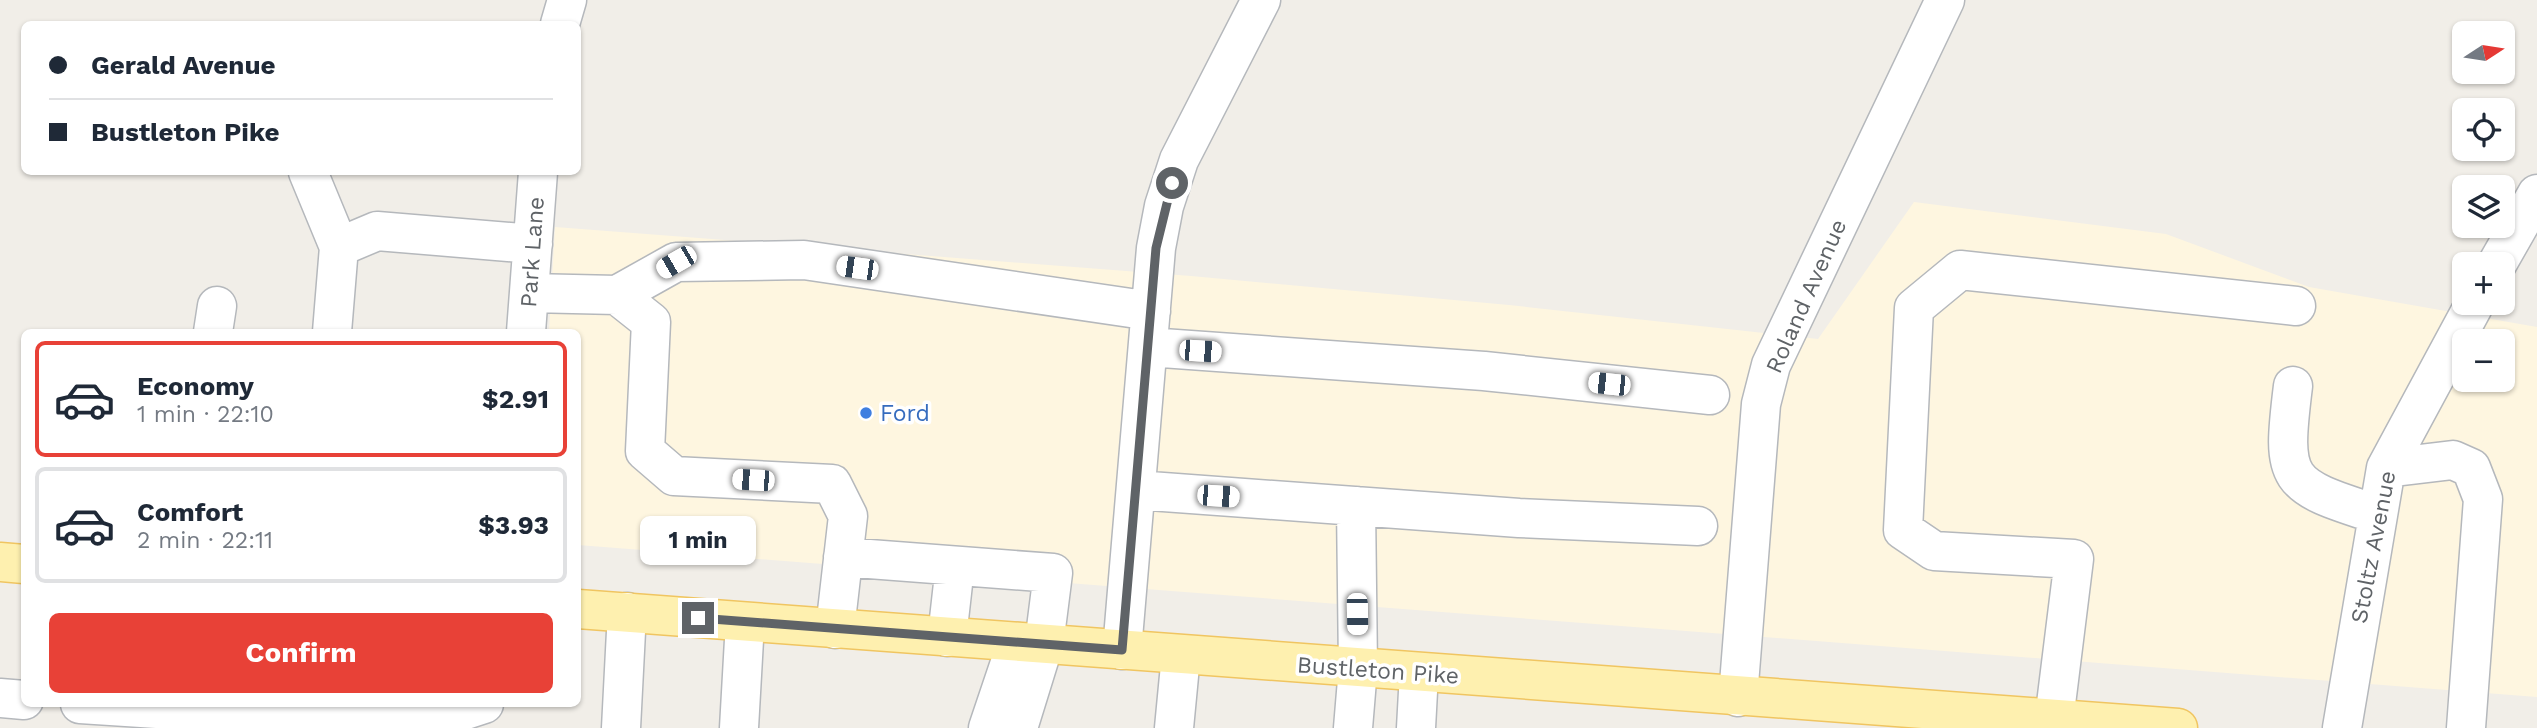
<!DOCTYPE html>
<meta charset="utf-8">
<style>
:root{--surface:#fff;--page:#f2f2f3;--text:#1f2937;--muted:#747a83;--line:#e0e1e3;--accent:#e84137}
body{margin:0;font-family:"Work Sans",sans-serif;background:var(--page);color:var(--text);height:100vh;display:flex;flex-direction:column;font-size:26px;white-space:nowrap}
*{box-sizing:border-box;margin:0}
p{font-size:23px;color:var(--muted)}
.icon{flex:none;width:38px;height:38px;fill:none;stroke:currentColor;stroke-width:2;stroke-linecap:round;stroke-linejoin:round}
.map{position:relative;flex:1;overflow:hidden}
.details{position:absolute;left:21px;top:329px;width:560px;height:378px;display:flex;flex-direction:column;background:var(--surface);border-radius:10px;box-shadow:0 2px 5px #0004}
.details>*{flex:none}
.top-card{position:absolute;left:21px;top:21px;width:560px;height:154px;border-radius:10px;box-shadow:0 2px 5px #0004;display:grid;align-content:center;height:154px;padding:0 28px;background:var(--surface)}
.needle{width:46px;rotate:78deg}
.controls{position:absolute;left:2452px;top:21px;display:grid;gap:14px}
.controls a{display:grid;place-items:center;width:63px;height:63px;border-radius:10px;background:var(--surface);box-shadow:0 2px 5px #0004;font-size:35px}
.end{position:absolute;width:32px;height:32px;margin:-16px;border:9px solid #5f6367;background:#fff;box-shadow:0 0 0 4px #fff}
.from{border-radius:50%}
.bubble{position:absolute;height:49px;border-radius:10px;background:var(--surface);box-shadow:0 2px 5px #0004;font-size:23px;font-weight:700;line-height:49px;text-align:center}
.car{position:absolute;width:21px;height:42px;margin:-21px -10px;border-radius:9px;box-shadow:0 0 5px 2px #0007;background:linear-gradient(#fff 24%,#345 0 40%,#fff 0 76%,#345 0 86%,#fff 0)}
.top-card b{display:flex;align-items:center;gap:24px;height:66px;font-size:26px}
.top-card b+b{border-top:2px solid var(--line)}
.top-card i{width:18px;height:18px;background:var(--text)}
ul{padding:12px 0 0;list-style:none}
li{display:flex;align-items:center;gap:21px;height:116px;margin:0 14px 10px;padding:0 14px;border:4px solid var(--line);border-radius:10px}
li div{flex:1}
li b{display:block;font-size:26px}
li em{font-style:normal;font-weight:700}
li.current{border-color:var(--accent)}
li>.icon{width:63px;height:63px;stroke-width:1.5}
.button{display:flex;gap:14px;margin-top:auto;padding:14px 28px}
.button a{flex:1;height:80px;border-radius:10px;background:var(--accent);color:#fff;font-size:28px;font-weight:700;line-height:80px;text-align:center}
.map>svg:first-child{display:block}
</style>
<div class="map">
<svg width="2537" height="728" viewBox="0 0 2537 728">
<rect width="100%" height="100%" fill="#f1eee8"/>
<path fill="#fef6e0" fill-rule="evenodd" d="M1914 202 2166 234 2309 287 2537 327V697L578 545V332H549L555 227 1191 276 1509 305 1818 339ZM2464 341H2502V380H2464Z"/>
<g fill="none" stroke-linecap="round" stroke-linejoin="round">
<g stroke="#b5b8bc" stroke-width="41">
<path id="minor" d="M560 24 567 0
M308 172 339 247
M2497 264 2537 194
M529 293 617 295 651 322 645 451 674 476 832 484 848 516 835 629
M617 295 676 262 804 260 1151 311
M213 332 217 306
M332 332 339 247 377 231 533 244
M526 332 538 172
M1148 347 1484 371 1710 395
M2293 386C2281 482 2285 485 2376 514
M2386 468 2453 460 2471 468 2483 499 2466 728
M1136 490 1519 518 1698 526
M843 557 1053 573 1044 644 1018 728
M947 637 955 566
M1122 650 1156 248 1164 206 1179 160 1261 0
M1738 697 1761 404 1771 365 1945 0
M0 698 24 700
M80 704 416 726 484 704
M2054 720 2074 559 1934 551 1903 530 1914 308 1960 270 2296 306
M621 728 627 612
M739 728 745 622
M988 728 1017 642
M1174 728 1181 655
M1353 728 1358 668 1356 506
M1416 728 1419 673
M2342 728 2386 468 2475 303"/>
</g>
<g stroke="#f0c561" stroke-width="41">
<path id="major" d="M0 562 24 564
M578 609 2178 728"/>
</g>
<use href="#minor" stroke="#fff" stroke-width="38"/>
<use href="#major" stroke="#fef0af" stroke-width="38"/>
</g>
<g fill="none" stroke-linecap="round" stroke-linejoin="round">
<path stroke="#5f6367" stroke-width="9" d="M698 618 1122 650 1156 248 1172 183"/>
</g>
<circle fill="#3f7fe0" stroke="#fff" stroke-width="2.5" cx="866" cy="413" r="7"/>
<g text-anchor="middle" stroke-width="7" stroke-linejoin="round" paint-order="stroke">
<g font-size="23" fill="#5f6367" stroke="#fff">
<text transform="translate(532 252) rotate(-86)" y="8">Park Lane</text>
<text transform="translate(1806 296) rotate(-66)" y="8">Roland Avenue</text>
<text transform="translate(2373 547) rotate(-79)" y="8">Stoltz Avenue</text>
<text transform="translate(1378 670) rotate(4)" y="8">Bustleton Pike</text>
</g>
<g font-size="23" fill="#366cbe" stroke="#fff" text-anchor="start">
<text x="880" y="421">Ford</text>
</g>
</g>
</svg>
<div class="controls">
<a><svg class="needle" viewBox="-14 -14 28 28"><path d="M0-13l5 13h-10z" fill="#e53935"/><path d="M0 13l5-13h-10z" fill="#747a83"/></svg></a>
<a><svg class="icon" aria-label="locate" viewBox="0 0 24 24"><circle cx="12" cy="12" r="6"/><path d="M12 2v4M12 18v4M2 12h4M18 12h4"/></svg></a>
<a><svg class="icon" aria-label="layers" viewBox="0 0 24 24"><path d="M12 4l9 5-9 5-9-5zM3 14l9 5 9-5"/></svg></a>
<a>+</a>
<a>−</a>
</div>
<i class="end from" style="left:1172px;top:183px"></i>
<i class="end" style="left:698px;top:618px"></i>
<div class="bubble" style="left:640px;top:516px;width:116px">1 min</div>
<i class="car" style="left:676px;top:262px;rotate:240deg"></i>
<i class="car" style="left:857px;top:268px;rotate:278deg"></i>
<i class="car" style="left:1200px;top:351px;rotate:94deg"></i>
<i class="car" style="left:1609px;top:384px;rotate:276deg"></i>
<i class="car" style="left:753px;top:480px;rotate:273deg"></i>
<i class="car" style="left:1218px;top:496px;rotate:94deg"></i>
<i class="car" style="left:1357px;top:614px;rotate:179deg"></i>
<div class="top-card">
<b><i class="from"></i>Gerald Avenue</b>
<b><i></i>Bustleton Pike</b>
</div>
<section class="details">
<ul>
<li class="current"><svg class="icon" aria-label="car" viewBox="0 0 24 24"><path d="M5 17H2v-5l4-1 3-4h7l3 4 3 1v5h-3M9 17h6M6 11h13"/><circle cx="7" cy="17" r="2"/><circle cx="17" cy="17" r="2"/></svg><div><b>Economy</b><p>1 min · 22:10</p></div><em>$2.91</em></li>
<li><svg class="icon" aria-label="car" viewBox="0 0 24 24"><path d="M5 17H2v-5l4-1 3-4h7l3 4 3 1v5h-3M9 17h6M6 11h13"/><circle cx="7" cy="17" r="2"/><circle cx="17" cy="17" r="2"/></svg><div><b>Comfort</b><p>2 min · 22:11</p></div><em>$3.93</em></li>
</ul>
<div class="button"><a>Confirm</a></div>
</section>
</div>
